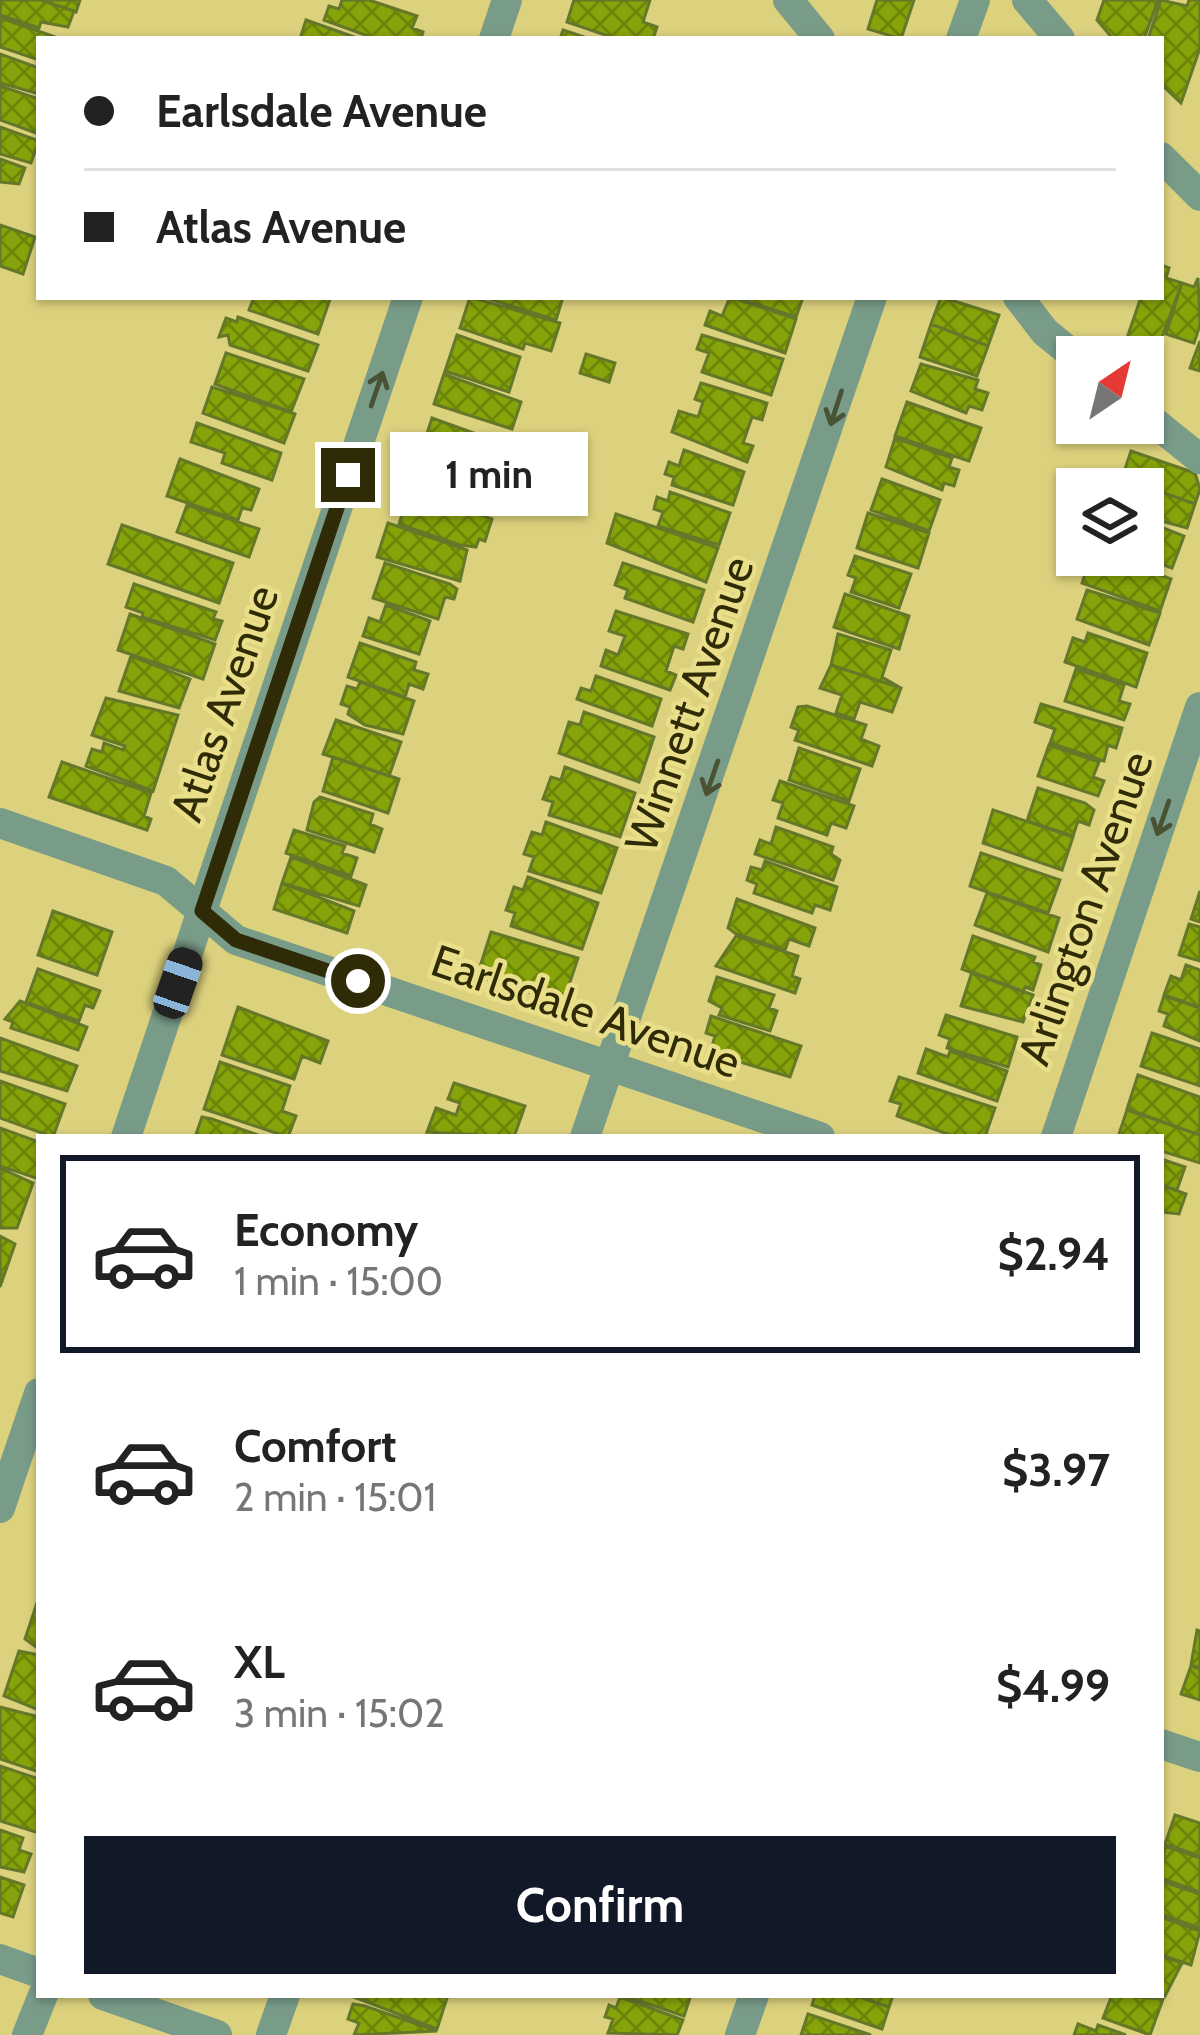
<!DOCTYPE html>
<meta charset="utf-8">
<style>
:root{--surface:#fff;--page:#f6f6f6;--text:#222;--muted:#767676;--line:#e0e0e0;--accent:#111827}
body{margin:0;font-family:Cabin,sans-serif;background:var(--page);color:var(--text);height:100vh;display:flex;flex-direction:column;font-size:45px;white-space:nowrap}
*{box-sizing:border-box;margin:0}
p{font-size:39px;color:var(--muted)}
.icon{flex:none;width:66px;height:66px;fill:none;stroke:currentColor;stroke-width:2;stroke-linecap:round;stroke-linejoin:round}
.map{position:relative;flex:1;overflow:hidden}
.details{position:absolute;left:36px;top:1134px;width:1128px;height:864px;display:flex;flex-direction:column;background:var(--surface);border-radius:0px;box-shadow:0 3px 9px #0004}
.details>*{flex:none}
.hud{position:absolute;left:36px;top:36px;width:1128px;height:264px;border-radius:0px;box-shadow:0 3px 9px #0004;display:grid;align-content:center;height:264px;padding:0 48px;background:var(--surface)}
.needle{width:78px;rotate:35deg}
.controls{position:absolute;left:1056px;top:336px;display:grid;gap:24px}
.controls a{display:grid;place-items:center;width:108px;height:108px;border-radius:0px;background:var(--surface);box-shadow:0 3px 9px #0004;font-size:60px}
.end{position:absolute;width:54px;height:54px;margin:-27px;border:15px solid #2f2b06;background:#fff;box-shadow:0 0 0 6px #fff}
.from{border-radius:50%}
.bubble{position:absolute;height:84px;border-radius:0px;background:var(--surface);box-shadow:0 3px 9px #0004;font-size:39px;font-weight:700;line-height:84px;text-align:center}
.car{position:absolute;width:36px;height:72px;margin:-36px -18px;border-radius:15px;box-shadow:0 0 9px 3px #0007;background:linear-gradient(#222 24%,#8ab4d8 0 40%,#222 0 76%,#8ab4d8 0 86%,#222 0)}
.hud b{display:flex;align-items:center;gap:42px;height:114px;font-size:45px}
.hud b+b{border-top:3px solid var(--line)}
.hud i{width:30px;height:30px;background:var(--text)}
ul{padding:21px 0 0;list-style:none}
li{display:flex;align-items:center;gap:36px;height:198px;margin:0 24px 18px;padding:0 24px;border:6px solid transparent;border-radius:0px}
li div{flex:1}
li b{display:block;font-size:45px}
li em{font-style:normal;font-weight:700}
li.on{border-color:var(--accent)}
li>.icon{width:108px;height:108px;stroke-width:1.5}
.button{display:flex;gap:24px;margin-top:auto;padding:24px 48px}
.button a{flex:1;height:138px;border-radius:0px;background:var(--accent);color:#fff;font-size:48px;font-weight:700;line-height:138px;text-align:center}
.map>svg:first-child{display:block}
</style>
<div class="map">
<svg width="1200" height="2035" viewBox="0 0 1200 2035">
<defs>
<pattern id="building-cross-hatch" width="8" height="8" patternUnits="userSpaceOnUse" patternTransform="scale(3)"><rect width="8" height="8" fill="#86a409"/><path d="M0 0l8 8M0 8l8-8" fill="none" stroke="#6e8608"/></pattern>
</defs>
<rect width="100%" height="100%" fill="#dcd17d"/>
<path fill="url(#building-cross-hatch)" stroke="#657829" stroke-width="3" d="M1 0H41L74 11 68 27 41 22 39 28 0 15Z
M41 0H80L76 12Z
M342 0H369L417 16 412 28 423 32 421 39H376L324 20 329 6 339 9Z
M574 0H650L643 22 657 27 653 39H617L567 22Z
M877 0H914L901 39 868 29Z
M1104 0H1158L1144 39H1113L1097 20Z
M1161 0 1187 6 1189 0H1200V48L1181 103 1161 84V39H1148Z
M0 18 61 39H39V60L0 47Z
M306 20 360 39H300Z
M563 30 590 39H560Z
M0 54 39 68V94L0 83Z
M0 86 39 99V134L0 120Z
M0 127 39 141 31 163 0 154Z
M0 159 25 168 19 184 0 182Z
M0 225 35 237 23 274 0 266Z
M1161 265 1169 268 1166 278 1182 283 1158 348 1127 338 1141 297H1161Z
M1198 278 1200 325 1194 343 1166 334 1182 283 1194 287Z
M254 297H325L330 299 318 334 249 310Z
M470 297 560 323 551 351 525 343 523 349 460 328Z
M483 297H563L556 320Z
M730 297 796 319 785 353 705 325 710 311 722 316Z
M734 297H803L796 317Z
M941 297 999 315 988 346 931 324Z
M238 317 318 345 308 371 230 345 228 335 219 337 226 318 237 322Z
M931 324 988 346 977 376 920 357Z
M457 335 520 357 509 392 445 371Z
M702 335 783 359 771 395 702 372 709 353 697 349Z
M1200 341V371L1190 368Z
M226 353 304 379 291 412 215 384Z
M586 354 615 363 609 382 580 373Z
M921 364 978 380 975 389 988 393 982 410 969 406 966 413 911 391Z
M444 374 521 402 512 429 434 404Z
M701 383 767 403 762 420 752 417 743 443 753 446 747 462 672 432 679 411 698 417 703 402 695 399Z
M212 387 295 414 284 443 203 413Z
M907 402 981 428 969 461 895 436Z
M432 418 515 448 495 506 422 486 424 480 413 477Z
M197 423 281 453 272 480 222 463 225 453 191 442Z
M895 438 952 458 949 467 959 470 954 486 944 483 942 490 886 467Z
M684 450 744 472 733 505 672 485 674 477 665 474 669 462 679 466Z
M1131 451 1195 473 1200 489 1195 504 1122 478Z
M180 459 259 489 251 510 242 508 238 520 167 496Z
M1122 478 1195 504 1187 528 1143 516V489H1118Z
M882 479 940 500 929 531 871 510Z
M410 490 492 519 485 541 479 539 476 547 460 545 399 524Z
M670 492 730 513 719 545 658 526 663 512 654 509 657 497 668 501Z
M187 505 259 529 249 557 177 532Z
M868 513 929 533 918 568 857 548Z
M616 514 718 548 706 582 607 543Z
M1143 520 1184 536 1172 568 1137 555H1143Z
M388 523 467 550 460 581 377 557Z
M122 525 233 563 219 603 108 564Z
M1091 555 1112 557 1171 579 1160 611 1082 583Z
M855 556 911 574 899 608 851 592 856 578 848 575Z
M385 563 450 584 457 589 454 599 445 597 438 619 373 598Z
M623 563 704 590 693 622 625 598 628 590 615 585Z
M134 584 216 612 213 619 222 621 215 640 142 617 143 613 126 607Z
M1087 590 1160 613 1149 645 1077 619Z
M845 594 909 616 899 649 834 627Z
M386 605 430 621 419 654 363 636 369 618 380 622Z
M616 611 688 634 683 649 674 646 666 671 676 675 670 690 601 666 606 650 618 655 625 636 609 631Z
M130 614 215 644 203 679 118 650Z
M1088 633 1147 653 1136 687 1065 662 1073 638 1085 642Z
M838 634 891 650 882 677 901 688 831 665Z
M360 643 416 662 414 670 428 674 423 689 409 684 405 697 348 677Z
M131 656 190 679 179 708 119 691Z
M831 665 901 688 892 712 860 702 854 719 836 713 842 695 820 688Z
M1076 669 1124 685 1119 701 1130 704 1124 720 1065 701Z
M596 676 661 699 652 726 577 699 581 688 591 691Z
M360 682 414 701 403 734 365 725 348 714 350 707 341 704 347 686 357 689Z
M106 698 178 715 153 791 86 766 92 749 102 752 104 743 123 750 125 746 92 735Z
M1041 704 1122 728 1116 748 1108 745 1104 761 1050 743 1055 729 1035 722Z
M807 706 866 725 861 739 879 746 872 766 795 740 799 730 791 727 798 707Z
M584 712 654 737 639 782 559 753 569 722 580 725Z
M336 720 401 742 389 776 323 754Z
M1049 745 1099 762 1093 777 1104 781 1098 796 1038 776Z
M799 748 860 769 849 801 789 780Z
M333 757 399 779 388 813 323 791Z
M62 762 151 793 144 816 151 819 147 830 49 797Z
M565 767 635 793 620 837 549 815 553 802 543 799 551 777 561 780Z
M780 781 854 806 846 828 831 823 827 835 778 818 783 803 773 800Z
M1038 788 1085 803 1094 810 1089 825 1078 821 1073 836 1027 821Z
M320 797 373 814 370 824 382 829 374 852 307 830 314 802Z
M993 810 1073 837 1062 870 983 843Z
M546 822 617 848 601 893 529 871 534 857 524 854 532 832 542 835Z
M776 827 833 847 831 854 840 860 833 880 755 854 760 840 771 844Z
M294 830 345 846 342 853 357 858 351 876 286 853Z
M981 853 1060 880 1048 913 970 886Z
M291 857 366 885 359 906 282 883Z
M765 861 837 887 830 910 815 905 812 913 754 893 757 884 747 880 751 867 762 870Z
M528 877 598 903 582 949 511 926 515 913 506 910 514 887 523 890Z
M282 883 354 911 347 933 274 909Z
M1200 891V922L1191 919Z
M987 893 1059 918 1048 952 975 925Z
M737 899 815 928 809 946 789 939 785 950 736 934 728 928Z
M53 911 112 932 97 975 38 955Z
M1189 924 1200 927V961L1179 955Z
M491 932 578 958 563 1003 477 976Z
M736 936 798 956 792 976 800 979 795 993 716 966Z
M973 936 1035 957 1033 962 1041 965 1033 990 1025 987 1023 992 962 969Z
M1186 965 1200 970V1007L1164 995 1171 976 1181 980Z
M38 969 100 991 93 1008 85 1005 79 1021 26 1002Z
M972 972 1033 995 1023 1022 961 1006Z
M717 977 774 995 769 1008 777 1011 770 1031 719 1015 722 1008 709 1001Z
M1164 996 1200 1008V1041L1164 1026 1168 1014 1159 1011Z
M20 1001 87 1027 78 1050 11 1028 13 1022 5 1019Z
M238 1007 328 1041 320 1063 302 1056 294 1079 222 1055Z
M946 1015 1017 1037 1008 1067 947 1048 950 1039 939 1035Z
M711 1016 801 1046 790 1077 710 1053 715 1036 706 1033Z
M1152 1033 1200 1049V1086L1141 1066Z
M0 1038 77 1066 67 1091 0 1071Z
M926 1049 948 1057 950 1051 1007 1071 997 1101 918 1073Z
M220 1062 290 1086 282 1111 296 1116 288 1137 204 1109Z
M1138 1075 1200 1097V1135L1127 1109Z
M899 1077 995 1108 985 1137H956L897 1116 901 1104 890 1101Z
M0 1081 65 1104 53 1137 0 1118Z
M454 1083 525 1106 514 1137 427 1132 436 1108 456 1115 460 1103 448 1099Z
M1127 1110 1200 1135V1163L1161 1151V1137H1118Z
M202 1117 212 1119 264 1137H195Z
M0 1128 39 1142V1179L0 1166Z
M1161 1159 1185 1167 1177 1190 1161 1185Z
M0 1168 33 1183 17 1228H0Z
M1161 1185 1186 1194 1179 1214 1161 1212Z
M0 1236 15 1244 0 1287Z
M39 1597V1649L25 1639Z
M1197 1630 1200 1631V1668L1191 1665Z
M19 1651 39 1655V1710L4 1696Z
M1191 1666 1200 1669V1700L1181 1694Z
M0 1707 39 1717V1772L0 1759Z
M0 1766 39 1779V1833L0 1821Z
M1175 1815 1200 1823V1856L1165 1844Z
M0 1830 23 1838 19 1850 31 1854 24 1872 0 1867Z
M1165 1846 1200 1858V1892L1161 1878Z
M0 1877 24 1885 13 1917 0 1913Z
M1161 1881 1200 1894V1928L1161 1914Z
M1161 1917 1200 1931 1191 1965 1161 1955Z
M1161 1956 1182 1963 1165 1996 1161 1995Z
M438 1995 447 1998 437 2029 354 1997Z
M622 1995H691L684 2016Z
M815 1995H853L889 2007 882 2029 812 2005Z
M853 1995H893L889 2007Z
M1112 1995 1163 1999 1150 2035 1103 2018Z
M620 1997 683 2020 677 2035 608 2033 613 2019 605 2017 609 2005 616 2008Z
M353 2004 365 2006 437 2031 354 2035 359 2023 348 2019Z
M808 2014 871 2035H801Z
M1078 2024 1096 2031 1098 2025 1126 2035H1074Z"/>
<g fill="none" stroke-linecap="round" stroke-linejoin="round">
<path stroke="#799c89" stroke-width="30" d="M788 0 820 39
M1027 0 1060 39
M494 39 507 0
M961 39 975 0
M1161 157 1200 196
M1018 297 1045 332 1077 358
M1143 413 1200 459
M0 823 166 881 236 940 820 1137
M126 1137 408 297
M585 1137 872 297
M1056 1137 1200 707
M0 1508 39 1393
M1161 1744 1200 1757
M0 1959 39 1973
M103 1995 217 2035
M27 2035 43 1995
M271 2035 285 1995
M740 2035 754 1995"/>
</g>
<defs><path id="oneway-shaft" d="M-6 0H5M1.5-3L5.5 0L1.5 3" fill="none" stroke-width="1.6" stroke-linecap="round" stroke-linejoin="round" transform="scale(3)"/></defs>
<g stroke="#495334">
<use href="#oneway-shaft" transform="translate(377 389) rotate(-71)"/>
<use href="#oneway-shaft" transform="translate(836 408) rotate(108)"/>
<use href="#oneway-shaft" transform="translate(712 778) rotate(109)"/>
<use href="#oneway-shaft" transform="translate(1163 818) rotate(109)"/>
</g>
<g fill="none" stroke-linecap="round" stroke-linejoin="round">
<path stroke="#2f2b06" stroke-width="15" d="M348 475 202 911 236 940 358 981"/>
</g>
<g text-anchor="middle" stroke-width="9" stroke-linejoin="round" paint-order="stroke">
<g font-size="45" fill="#2f2b06" stroke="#e9de89">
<text transform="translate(224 703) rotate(-71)" y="16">Atlas Avenue</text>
<text transform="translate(689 704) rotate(-71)" y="16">Winnett Avenue</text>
<text transform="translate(1085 908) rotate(-71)" y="16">Arlington Avenue</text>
<text transform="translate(586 1011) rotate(19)" y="16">Earlsdale Avenue</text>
</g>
</g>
</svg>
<div class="controls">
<a><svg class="needle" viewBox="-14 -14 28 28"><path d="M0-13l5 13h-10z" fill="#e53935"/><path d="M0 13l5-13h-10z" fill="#767676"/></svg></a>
<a><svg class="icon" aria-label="layers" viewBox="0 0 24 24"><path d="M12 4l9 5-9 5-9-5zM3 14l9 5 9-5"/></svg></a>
</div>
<i class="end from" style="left:358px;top:981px"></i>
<i class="end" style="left:348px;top:475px"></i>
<div class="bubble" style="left:390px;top:432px;width:198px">1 min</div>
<i class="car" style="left:178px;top:983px;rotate:19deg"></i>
<div class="hud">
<b><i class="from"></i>Earlsdale Avenue</b>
<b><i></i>Atlas Avenue</b>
</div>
<section class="details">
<ul>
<li class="on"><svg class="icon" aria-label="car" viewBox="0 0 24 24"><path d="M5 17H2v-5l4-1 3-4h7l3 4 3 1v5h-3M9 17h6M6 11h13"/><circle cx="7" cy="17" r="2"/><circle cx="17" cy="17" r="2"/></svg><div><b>Economy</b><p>1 min · 15:00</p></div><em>$2.94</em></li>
<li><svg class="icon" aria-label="car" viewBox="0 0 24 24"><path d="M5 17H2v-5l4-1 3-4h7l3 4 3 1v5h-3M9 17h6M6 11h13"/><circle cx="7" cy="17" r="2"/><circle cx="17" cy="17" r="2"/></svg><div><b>Comfort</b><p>2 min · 15:01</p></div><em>$3.97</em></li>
<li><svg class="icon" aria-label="car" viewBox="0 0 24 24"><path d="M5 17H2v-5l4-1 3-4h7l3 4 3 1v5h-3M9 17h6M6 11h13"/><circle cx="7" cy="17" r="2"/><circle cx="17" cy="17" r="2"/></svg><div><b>XL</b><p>3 min · 15:02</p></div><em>$4.99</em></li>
</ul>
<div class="button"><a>Confirm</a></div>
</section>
</div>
